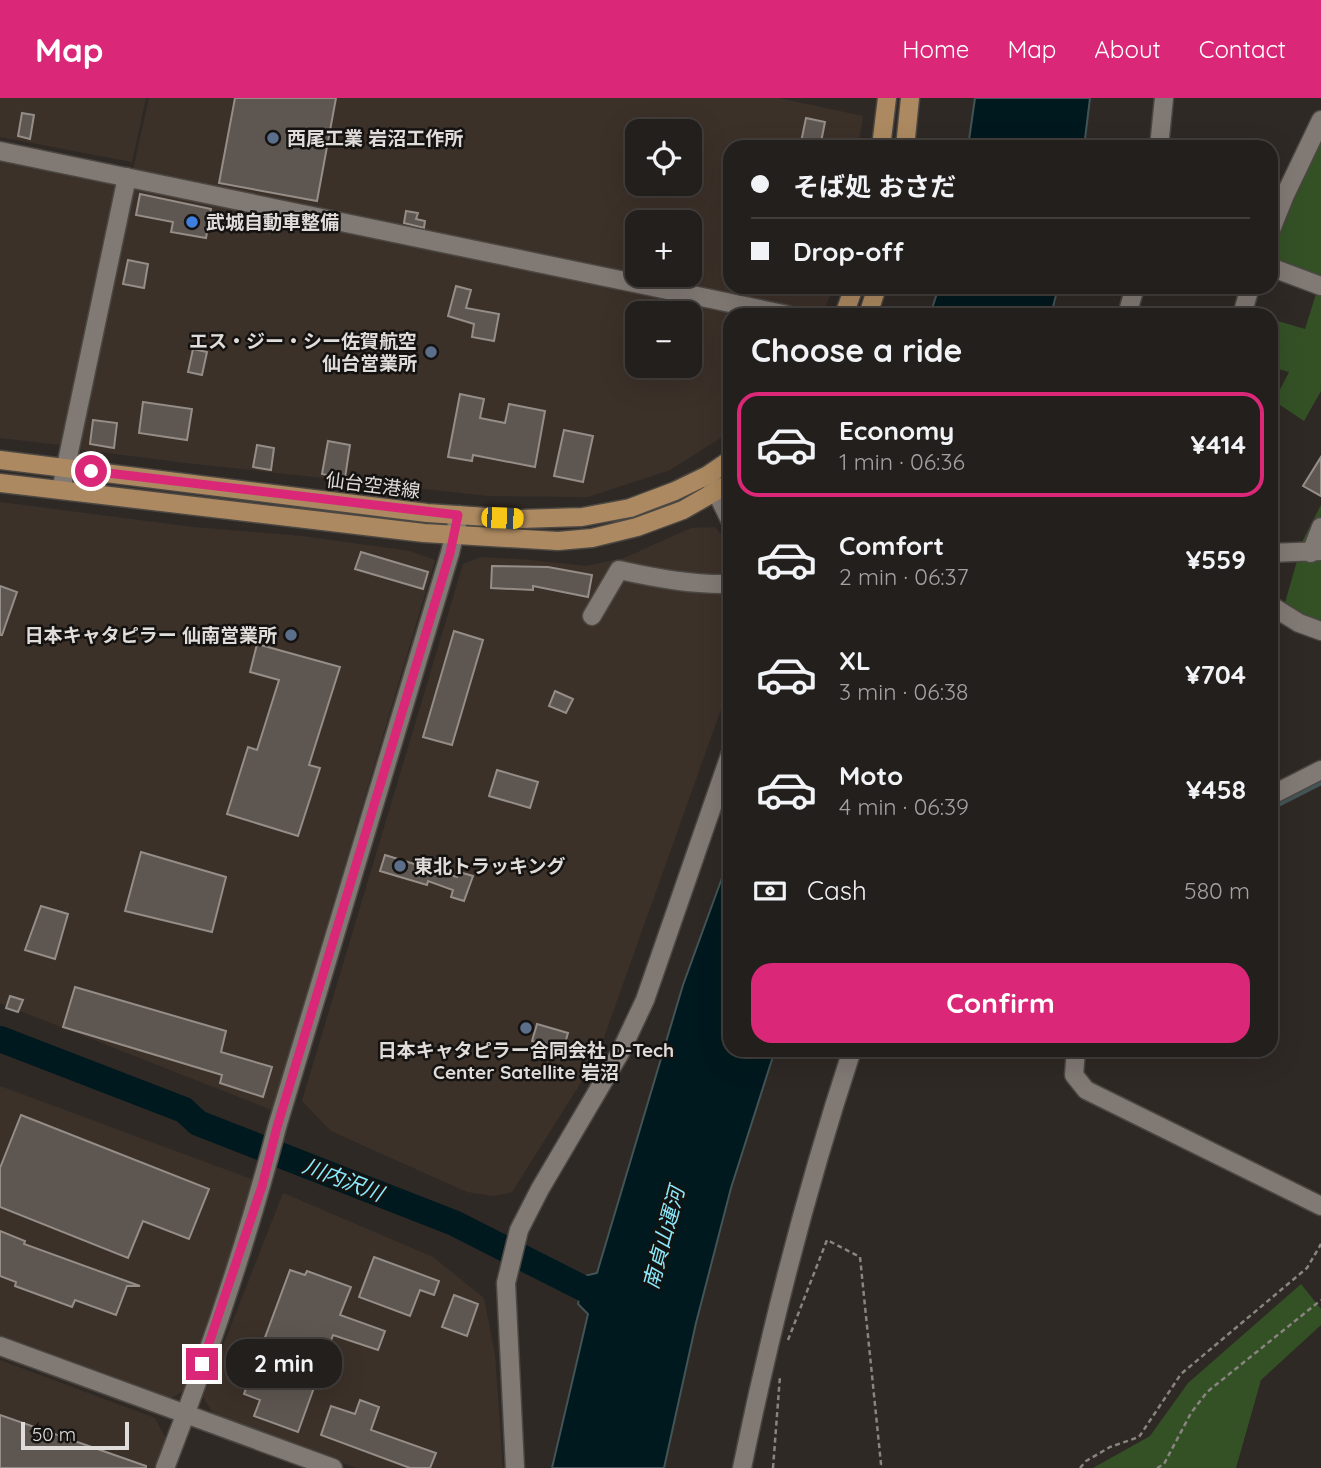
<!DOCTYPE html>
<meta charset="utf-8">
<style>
:root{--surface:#231f1c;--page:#2b2725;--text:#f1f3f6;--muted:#a3a2a3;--line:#403d3b;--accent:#db2777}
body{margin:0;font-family:Quicksand,"Noto Sans JP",sans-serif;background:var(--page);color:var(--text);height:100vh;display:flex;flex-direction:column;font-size:26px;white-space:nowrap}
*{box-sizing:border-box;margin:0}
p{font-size:23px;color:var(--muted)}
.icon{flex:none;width:38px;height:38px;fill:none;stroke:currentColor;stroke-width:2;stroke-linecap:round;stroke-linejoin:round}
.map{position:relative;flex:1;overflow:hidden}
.sheet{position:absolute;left:723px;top:210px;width:555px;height:749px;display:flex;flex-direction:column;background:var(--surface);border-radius:21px;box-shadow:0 7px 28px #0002,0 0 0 2px var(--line)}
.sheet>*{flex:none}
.hud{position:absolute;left:723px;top:42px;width:555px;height:154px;border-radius:21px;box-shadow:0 7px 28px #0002,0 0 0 2px var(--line);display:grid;align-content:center;height:154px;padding:0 28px;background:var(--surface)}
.controls{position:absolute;left:625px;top:21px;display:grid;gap:14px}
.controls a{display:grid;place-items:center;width:77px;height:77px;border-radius:14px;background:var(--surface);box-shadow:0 7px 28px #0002,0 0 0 2px var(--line);font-size:35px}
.scale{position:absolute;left:21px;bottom:18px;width:108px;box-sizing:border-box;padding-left:7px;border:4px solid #e0dcd9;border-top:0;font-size:19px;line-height:24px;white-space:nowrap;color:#e0dcd9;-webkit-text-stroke:5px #151311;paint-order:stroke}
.end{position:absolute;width:32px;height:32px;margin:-16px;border:9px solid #db2777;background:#fff;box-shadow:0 0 0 4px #fff}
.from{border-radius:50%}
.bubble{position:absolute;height:49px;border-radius:21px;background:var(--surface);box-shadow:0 7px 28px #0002,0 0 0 2px var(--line);font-size:23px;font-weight:800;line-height:49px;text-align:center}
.car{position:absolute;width:21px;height:42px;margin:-21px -10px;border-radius:9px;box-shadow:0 0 5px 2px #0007;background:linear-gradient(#f5c518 24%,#345 0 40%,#f5c518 0 76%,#345 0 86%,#f5c518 0)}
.hud b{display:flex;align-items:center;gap:24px;height:66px;font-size:26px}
.hud b+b{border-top:2px solid var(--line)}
.hud i{width:18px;height:18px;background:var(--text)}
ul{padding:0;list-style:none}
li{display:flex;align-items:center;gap:21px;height:105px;margin:0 14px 10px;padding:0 14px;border:4px solid transparent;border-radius:21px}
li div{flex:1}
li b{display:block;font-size:26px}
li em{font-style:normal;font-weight:800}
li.current{border-color:var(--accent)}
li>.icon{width:63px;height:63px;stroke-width:1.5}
h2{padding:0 28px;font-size:32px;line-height:84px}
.pay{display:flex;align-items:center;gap:18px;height:77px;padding:0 28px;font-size:26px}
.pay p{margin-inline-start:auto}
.action{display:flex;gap:14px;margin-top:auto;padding:14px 28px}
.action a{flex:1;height:80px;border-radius:21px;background:var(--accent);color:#fff;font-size:28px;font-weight:800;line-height:80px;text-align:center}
header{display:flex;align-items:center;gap:42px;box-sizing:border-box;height:98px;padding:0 35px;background:var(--accent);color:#fff}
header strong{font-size:33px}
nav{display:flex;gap:38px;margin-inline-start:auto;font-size:24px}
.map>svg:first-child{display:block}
</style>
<header>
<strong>Map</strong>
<nav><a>Home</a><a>Map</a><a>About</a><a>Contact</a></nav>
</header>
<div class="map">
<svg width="1321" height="1370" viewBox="0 0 1321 1370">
<rect width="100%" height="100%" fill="#2f2925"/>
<path fill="#3c3129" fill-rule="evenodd" d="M0 0H146L132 64 0 39Z
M149 0H779L863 18 858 49H730V189H834L822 216 133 72ZM637 33H690V86H637ZM637 124H690V177H637Z
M0 63 115 87 61 347 0 340Z
M131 87 759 217H730V334L670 372 588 399 489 398 186 365 76 351ZM637 215H690V268H637Z
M0 404 193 429 302 438 410 453 435 462 272 1012 0 905Z
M715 429 730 447V586L597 959 512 1094 494 1098 467 1094 331 1033 302 1003 463 466 481 459 531 462 586 468 624 460 691 430Z
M0 988 254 1082 186 1291 167 1303 0 1241Z
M283 1095 433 1159 484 1200 495 1257 503 1370H356L214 1317 203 1299Z
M0 1262 155 1320 166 1341 156 1370H0Z"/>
<path fill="#345126" d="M1321 42V194L1271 176 1273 149Z
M1316 196 1321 197V293L1304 323 1274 303 1289 274 1271 269V221L1305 231Z
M1321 407V524L1284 508 1303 442Z
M1301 1186 1321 1211V1227L1261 1282 1236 1370H1093L1150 1338 1188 1285Z"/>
<path fill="#00191e" stroke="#435456" stroke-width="2" d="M975 0H1090L1084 49H968Z
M939 189H1058L1051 217H930Z
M730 758V952H775L731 1090 696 1225 664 1370H552L588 1216 578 1206 584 1178 597 1175 683 887Z"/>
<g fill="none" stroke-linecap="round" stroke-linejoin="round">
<path stroke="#435456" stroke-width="4.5" d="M1270 711 1321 685"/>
<path stroke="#00191e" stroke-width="26" d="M0 941 184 1012 198 1025 454 1125 614 1206"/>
</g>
<path fill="#5d5651" stroke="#948d88" stroke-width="2" d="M235 0H336L317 103 219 85Z
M22 15 34 17 30 41 18 38Z
M806 20 825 24 820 49H800Z
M140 96 211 111 206 140 171 134 173 124 136 117Z
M406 113 418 115 416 121 425 123 424 130 404 125Z
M128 162 148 166 144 190 123 186Z
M456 188 471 192 466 210 499 216 494 243 472 239 474 226 448 218Z
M193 251 207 254 202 277 188 274Z
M460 296 484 301 480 320 505 325 509 306 545 313 535 369 473 357 472 363 448 359Z
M143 304 192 311 187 342 139 335Z
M93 322 117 325 114 350 90 346Z
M564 332 593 338 583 384 554 378Z
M328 343 350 347 345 380 322 376Z
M257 347 274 350 271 372 253 369Z
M1321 359V398L1303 388Z
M361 454 428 474 423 491 355 471Z
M492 468 548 469 592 477 588 499 533 488V492L491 490Z
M0 488 17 494 2 537H0Z
M454 533 483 542 452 647 423 639Z
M257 546 340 569 309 667 320 670 298 738 227 716 248 649 257 652 279 582 250 574Z
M555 593 573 601 566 615 549 608Z
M497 672 538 684 530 710 489 698Z
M141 754 226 779 212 834 125 813Z
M385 757 457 779 459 774 473 778 464 803 451 799 453 792 428 783 427 787 380 773Z
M41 808 68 816 55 861 25 852Z
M75 889 226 933 221 954 272 969 263 999 220 985 222 977 63 929Z
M10 898 23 902 18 914 6 910Z
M537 926 568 935 563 952 532 943Z
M21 1017 209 1091 189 1141 143 1123 128 1160 0 1109V1070Z
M0 1133 25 1143 24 1146 140 1188H127L116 1217 75 1202 72 1209 15 1188 16 1184 0 1178Z
M374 1159 439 1183 434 1197 420 1192 410 1218 359 1199Z
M290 1172 305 1177 307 1173 351 1189 340 1217 385 1233 378 1252 333 1237 298 1334 254 1318 260 1302 244 1296Z
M454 1197 478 1206 467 1238 442 1229Z
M360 1302 379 1309 371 1332 436 1355 430 1370H410L321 1337 331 1308 355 1316Z
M0 1317 146 1368V1370H0Z"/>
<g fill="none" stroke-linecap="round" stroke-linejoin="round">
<g stroke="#4b4743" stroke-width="21">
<path id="minor" d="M1159 49 1164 0
M0 53 788 217
M1270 134 1285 97 1321 22
M1270 169 1321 188
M1127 217 1135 189
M1242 217 1250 189
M710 381 730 422
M61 392 127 79
M1270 455 1321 453
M1311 455 1321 429
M1270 507 1299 525 1321 533
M592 518 619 472C656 480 692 487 730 486
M1270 698 1321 672
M1076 952 1074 977 1086 992 1321 1108
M0 1248 333 1370
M165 1370C208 1259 247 1144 277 1029L450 455 459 417
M515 1370 506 1185 519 1132 540 1091 620 955 645 902 730 657
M742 1370C771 1229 807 1089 852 952"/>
</g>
<g stroke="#4b4743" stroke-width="21">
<path id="major" d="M881 49 887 0
M905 49 910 0
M844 217 854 189
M868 217 877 189
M0 362 427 415 519 421 582 419 630 410 675 393 708 377 730 362
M0 385 424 435 558 443 592 440 637 429 683 412 730 385"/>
</g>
<path stroke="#898480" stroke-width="2.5" stroke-dasharray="5 3.5" stroke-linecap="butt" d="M788 1242 827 1142 860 1159 881 1366 879 1370
M773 1370 780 1278
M1080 1370 1086 1363 1110 1349 1139 1339 1181 1276 1307 1170 1321 1146
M1157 1370 1164 1366 1191 1315 1207 1294 1321 1202"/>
<use href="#minor" stroke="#807974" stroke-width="18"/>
<use href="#major" stroke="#ac8960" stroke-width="18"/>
</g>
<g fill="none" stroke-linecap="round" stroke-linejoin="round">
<path stroke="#db2777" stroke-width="9" d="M91 373 458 417 450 455 277 1029 262 1088 202 1266"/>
</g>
<g fill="#5c6f8a" stroke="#151311" stroke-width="2.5">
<circle cx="273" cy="40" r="7"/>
<circle cx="431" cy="254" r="7"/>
<circle cx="291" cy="537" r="7"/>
<circle cx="400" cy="768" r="7"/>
<circle cx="526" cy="930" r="7"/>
</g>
<circle fill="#3f7fe0" stroke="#151311" stroke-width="2.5" cx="192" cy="124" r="7"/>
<g text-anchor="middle" stroke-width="5" stroke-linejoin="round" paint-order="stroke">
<g font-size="19" font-weight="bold" fill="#e0dcd9" stroke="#151311" text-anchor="start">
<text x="287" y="47">西尾工業 岩沼工作所</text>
<text x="206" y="131">武城自動車整備</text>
<text x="417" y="250" text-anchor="end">エス・ジー・シー佐賀航空<tspan x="417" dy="22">仙台営業所</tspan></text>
<text x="277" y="544" text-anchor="end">日本キャタピラー 仙南営業所</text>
<text x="414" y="775">東北トラッキング</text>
<text x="526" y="959" text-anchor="middle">日本キャタピラー合同会社 D-Tech<tspan x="526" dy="22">Center Satellite 岩沼</tspan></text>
</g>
<g font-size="19" fill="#e0dcd9" stroke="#151311">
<text transform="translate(373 387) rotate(7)" y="7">仙台空港線</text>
</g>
<g font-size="21" font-style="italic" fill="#8aeafc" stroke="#151311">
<text transform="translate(343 1082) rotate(21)" y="7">川内沢川</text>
<text transform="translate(664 1140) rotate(-75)" y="7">南貞山運河</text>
</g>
</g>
</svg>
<div class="controls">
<a><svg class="icon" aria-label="locate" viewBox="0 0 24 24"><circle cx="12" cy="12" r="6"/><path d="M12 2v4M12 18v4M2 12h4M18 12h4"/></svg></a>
<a>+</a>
<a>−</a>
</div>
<div class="scale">50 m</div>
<i class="end from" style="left:91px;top:373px"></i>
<i class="end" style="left:202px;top:1266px"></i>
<div class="bubble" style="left:226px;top:1241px;width:116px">2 min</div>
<i class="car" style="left:502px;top:420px;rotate:92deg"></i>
<div class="hud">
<b><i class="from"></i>そば処 おさだ</b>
<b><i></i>Drop-off</b>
</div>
<section class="sheet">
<h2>Choose a ride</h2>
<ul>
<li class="current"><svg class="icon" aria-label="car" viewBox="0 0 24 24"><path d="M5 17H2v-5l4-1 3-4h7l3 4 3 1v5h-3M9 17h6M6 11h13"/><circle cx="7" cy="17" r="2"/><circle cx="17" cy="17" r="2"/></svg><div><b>Economy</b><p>1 min · 06:36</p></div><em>¥414</em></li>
<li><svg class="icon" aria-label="car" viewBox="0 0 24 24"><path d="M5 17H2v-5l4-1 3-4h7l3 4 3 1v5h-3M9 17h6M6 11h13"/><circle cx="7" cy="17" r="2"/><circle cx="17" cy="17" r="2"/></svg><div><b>Comfort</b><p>2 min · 06:37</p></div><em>¥559</em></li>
<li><svg class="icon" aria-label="car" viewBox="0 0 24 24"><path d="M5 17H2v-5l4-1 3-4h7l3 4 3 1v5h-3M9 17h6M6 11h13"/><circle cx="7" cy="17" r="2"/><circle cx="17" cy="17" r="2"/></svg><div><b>XL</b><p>3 min · 06:38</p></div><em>¥704</em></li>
<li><svg class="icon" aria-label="car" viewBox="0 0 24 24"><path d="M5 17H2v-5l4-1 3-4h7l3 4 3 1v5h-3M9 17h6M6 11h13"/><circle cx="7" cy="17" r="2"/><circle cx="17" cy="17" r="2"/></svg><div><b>Moto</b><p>4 min · 06:39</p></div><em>¥458</em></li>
</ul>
<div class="pay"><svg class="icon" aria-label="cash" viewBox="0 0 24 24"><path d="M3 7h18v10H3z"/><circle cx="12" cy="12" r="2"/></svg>Cash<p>580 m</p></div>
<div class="action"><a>Confirm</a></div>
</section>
</div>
